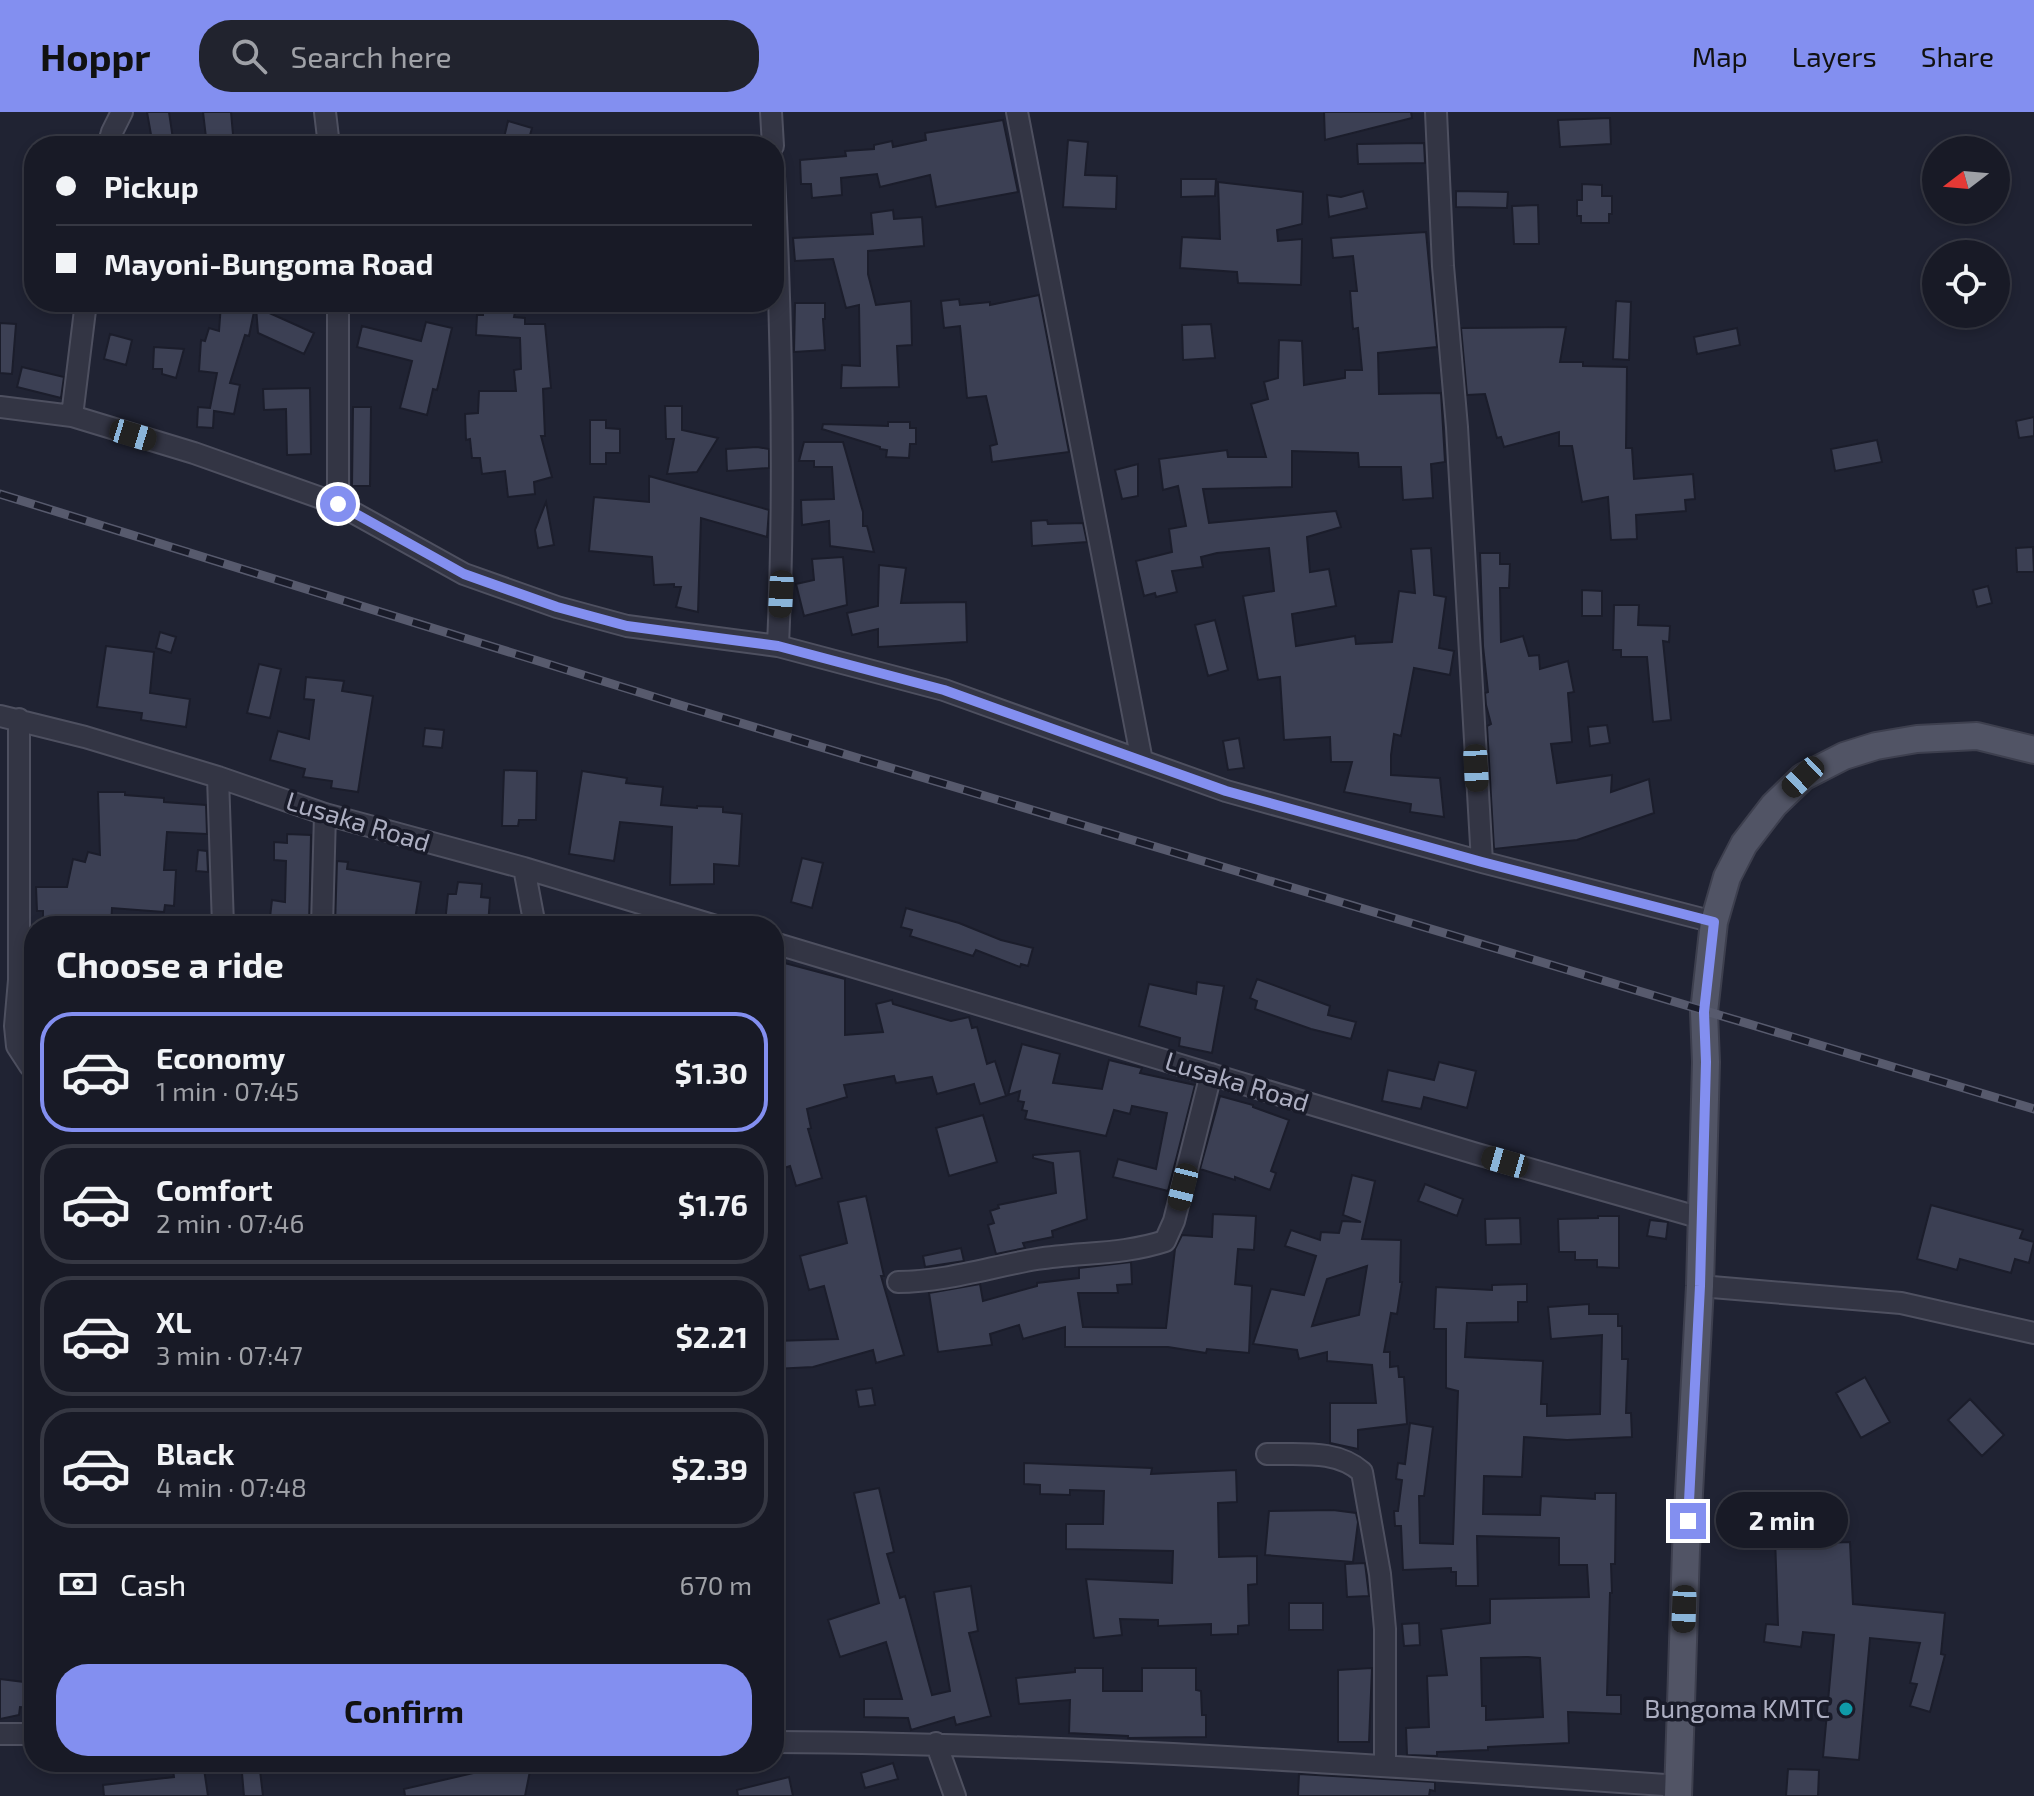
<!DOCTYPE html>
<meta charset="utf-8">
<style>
:root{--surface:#181a26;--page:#21232e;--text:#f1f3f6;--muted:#9fa1a7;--line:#363843;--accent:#838ff0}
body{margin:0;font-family:"Exo 2",sans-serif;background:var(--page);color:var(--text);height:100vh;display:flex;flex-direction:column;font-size:30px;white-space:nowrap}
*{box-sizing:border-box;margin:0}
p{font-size:26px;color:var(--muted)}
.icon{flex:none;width:44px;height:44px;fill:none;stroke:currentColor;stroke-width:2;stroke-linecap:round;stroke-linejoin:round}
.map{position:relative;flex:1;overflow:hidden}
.drawer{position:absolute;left:24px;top:804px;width:760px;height:856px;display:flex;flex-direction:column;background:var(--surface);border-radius:32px;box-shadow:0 4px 12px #0003,0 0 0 2px var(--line)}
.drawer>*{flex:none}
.top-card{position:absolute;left:24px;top:24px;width:760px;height:176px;border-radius:32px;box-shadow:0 4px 12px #0003,0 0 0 2px var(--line);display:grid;align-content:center;height:176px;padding:0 32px;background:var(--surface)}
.needle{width:52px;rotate:254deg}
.fabs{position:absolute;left:1922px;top:24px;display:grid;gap:16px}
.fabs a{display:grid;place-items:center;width:88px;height:88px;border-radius:50%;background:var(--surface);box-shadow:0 4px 12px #0003,0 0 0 2px var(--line);font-size:40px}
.end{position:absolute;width:36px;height:36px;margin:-18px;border:10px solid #838ff0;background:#fff;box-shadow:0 0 0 4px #fff}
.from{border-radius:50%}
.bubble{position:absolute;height:56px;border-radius:28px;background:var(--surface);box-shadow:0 4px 12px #0003,0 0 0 2px var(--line);font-size:26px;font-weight:700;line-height:56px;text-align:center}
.car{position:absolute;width:24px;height:48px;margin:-24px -12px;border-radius:10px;box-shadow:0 0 6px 2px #0007;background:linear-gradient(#222 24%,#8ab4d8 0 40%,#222 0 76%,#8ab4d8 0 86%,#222 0)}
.top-card b{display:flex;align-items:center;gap:28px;height:76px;font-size:30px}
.top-card b+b{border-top:2px solid var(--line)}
.top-card i{width:20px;height:20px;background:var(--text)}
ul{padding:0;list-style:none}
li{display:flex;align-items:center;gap:24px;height:120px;margin:0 16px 12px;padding:0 16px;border:4px solid var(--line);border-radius:32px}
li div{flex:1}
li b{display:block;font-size:30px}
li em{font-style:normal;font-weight:700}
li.active{border-color:var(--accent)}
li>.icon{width:72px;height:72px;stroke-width:1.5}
h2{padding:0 32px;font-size:36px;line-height:96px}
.pay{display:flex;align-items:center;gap:20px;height:88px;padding:0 32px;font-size:30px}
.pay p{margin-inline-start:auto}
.action{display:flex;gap:16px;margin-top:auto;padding:16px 32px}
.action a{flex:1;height:92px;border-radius:32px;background:var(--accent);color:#111;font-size:32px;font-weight:700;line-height:92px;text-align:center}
header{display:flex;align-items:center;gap:48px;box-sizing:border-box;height:112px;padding:0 40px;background:var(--accent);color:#111}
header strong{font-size:38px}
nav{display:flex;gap:44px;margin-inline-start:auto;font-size:28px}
.search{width:560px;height:72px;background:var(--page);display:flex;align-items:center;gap:20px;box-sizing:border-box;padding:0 28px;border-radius:32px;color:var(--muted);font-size:30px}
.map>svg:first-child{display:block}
</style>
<header>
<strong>Hoppr</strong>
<div class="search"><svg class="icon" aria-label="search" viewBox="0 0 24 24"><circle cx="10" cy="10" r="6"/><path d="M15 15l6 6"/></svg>Search here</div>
<nav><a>Map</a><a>Layers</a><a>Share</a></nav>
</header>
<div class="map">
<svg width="2034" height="1684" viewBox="0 0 2034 1684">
<rect width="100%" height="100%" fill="#202333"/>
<path fill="#3c4054" stroke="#1b1d2b" stroke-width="2" fill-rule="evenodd" d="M147 0H169L174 34H153Z
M203 0H231L234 34H207Z
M1324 0H1411L1412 6 1325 28Z
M1610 6 1611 32 1560 35 1558 8Z
M1003 8 1018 80 936 95 930 63 880 75 877 62 841 66 842 83 812 86 811 72H801L800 48 846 44 845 39 874 37V33L892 29 893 35 926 28 925 21Z
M508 9 532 16 527 34H502Z
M1068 28 1088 30 1085 63 1117 64 1116 97 1063 95Z
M1424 31 1425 51 1358 52 1357 32Z
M1181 67H1216L1215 84 1181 85Z
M1218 70 1303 80 1302 112 1277 118 1278 129 1302 127 1301 173 1238 171 1237 160 1180 156 1182 125 1220 127Z
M1582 72 1602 73V84H1612V102H1609V111H1581V104H1577V88H1582Z
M1363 79 1367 96 1329 105 1327 83 1341 85Z
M1456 79 1508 80 1507 96 1456 95Z
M1538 93 1539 132H1514L1512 94Z
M893 98 894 107 922 105 924 134 868 139V162L876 193 911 189 912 233 897 234 899 275 841 276 842 253 860 254 859 193 846 196 833 147 795 149 793 126 873 122 871 101Z
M1426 120 1437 235 1378 241 1379 282 1441 281 1445 350 1431 352 1433 386 1403 388 1401 355H1359L1358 341 1292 339V375L1203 377 1209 411 1336 399 1341 415 1307 425 1310 460 1329 457 1336 494 1292 502 1296 534 1355 524 1356 532 1392 530 1399 479 1415 481 1411 437 1431 436 1434 483 1446 485 1439 536 1454 539 1450 563 1414 556 1401 624 1394 622 1391 643V663L1440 666 1444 705 1410 700 1411 692 1344 680 1352 650H1331L1330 625 1284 628 1280 565 1258 568 1243 484 1274 479 1269 436 1217 441 1201 445 1203 455 1172 459 1177 480 1156 485 1155 481 1144 484 1136 449 1172 440 1169 417 1186 414 1178 374 1163 378 1159 347 1227 338 1228 345H1266L1251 292 1268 287 1264 270 1278 266 1279 228 1302 229 1304 273 1345 266V258H1362L1358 216 1353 217 1350 179H1357L1353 144 1333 146 1331 126Z
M1039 183 1069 340 992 350 990 334 997 332 986 284 967 286 960 214 944 216 941 189 959 187 960 193 990 190V193Z
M1616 189 1631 190 1629 248 1613 247Z
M483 190H517L514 205 525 206V212H545L551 276 543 277 545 324H541L552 365 534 370 535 382 508 385 505 359 482 362 480 346H472L470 327 466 328 465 302 478 301 479 279H516L514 258 521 257 520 226 476 223 477 203H483Z
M795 191H825V207H823L825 238 794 240Z
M221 192 255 195 249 224 245 223 230 271 240 273 234 302 214 299 213 316 197 315 198 295 210 296 217 261 199 259 201 228 205 229 209 216 219 219Z
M256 195 314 221 304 242 258 221Z
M426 210 452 216 437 278 433 277 427 303 400 296 412 249 357 235 362 214 421 229Z
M0 211 16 212 12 262 0 261Z
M1211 212 1215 246 1183 248 1182 213Z
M1566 215 1560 250H1583V254L1627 255 1626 336H1632L1634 367 1693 362 1695 387 1685 388 1686 399 1636 403 1637 427 1611 428 1608 385 1582 390 1572 334H1559V320L1504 335 1501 325 1497 326 1485 282 1467 283 1461 216Z
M1737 216 1740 233 1697 242 1694 225Z
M110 222 132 228 126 253 104 247Z
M154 235 184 237 176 266 162 262V257H153Z
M22 255 64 265 61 286 17 275Z
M310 276 311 342 287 343 286 297 264 298 263 277Z
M665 294H682V318L718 326 697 360 667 362 674 327H666Z
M353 295H371L370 374H352Z
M2034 305V324L2019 326 2016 309Z
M590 308H606V316L620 317V341H606V352H590Z
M888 310H910V316H916V332H910L909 346 886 345 887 338 880 337V335L822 317 823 312 888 314Z
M1877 328 1882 350 1835 359 1831 337Z
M804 330H843L863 400V414H867L874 440 830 434 829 409 802 413 801 388 834 387 832 355H814V349H799Z
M757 335 769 337V356L727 359 726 337Z
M1138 352V384L1122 387 1115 358Z
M649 364 769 398 767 425 701 406 698 500 676 495 681 475H674V472L654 473 652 445 589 439 594 385 649 390Z
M546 390 554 433 538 436 535 418Z
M1047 408 1048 412 1083 411 1087 430 1032 434 1031 409Z
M2033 435 2034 460H2017L2016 436Z
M1480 441H1500V452H1510L1509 476H1500L1501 530 1523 524 1529 544 1539 543 1540 557 1568 549 1574 580 1568 581 1572 630 1551 632 1557 671 1612 663 1611 680 1649 667 1654 701 1577 728 1494 737 1487 614 1491 612 1486 593 1485 581 1488 580 1483 534Z
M843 445 847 493 804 504 796 472 814 468 812 447Z
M879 453 906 456 901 491 966 490 967 530 878 535V517L852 523 847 501 878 494Z
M1988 474 1992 491 1977 495 1973 478Z
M1582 478 1602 479V504H1582Z
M1614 493H1639L1638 513 1670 514 1669 530 1663 529 1671 608 1653 610 1647 545H1621V538H1613Z
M1215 508 1228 558 1208 564 1195 513Z
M160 520 176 525 171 541 156 536Z
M106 534 154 540 150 581 190 587 186 615 141 608 142 601 97 595Z
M259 552 281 557 270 606 247 601Z
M306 565 344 569 342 579 373 584 358 680 331 676 332 669 303 665 305 657 270 648 278 619 309 627 314 588 304 587Z
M1607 613 1610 631 1590 634 1588 615Z
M425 616 444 618 442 636 423 634Z
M1239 626 1244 656 1228 658 1223 629Z
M504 658 537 659 536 708H519L518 714H502Z
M582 659 627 666 626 671 663 675 661 693 697 696V694L723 695V700L742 702 739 754 714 752V772L670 773 672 715 620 710 614 749 569 742Z
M98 680H125V683L164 686V690L206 693 207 722 167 720 164 758H176L174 794 165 793 164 800 112 796 111 814H82V807H43V799H37L36 775H67L73 747 85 750 88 740 100 743Z
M287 722 311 723 309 814H269L272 788 285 790 286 749 274 748V730L287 731Z
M198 738 207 739 208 760 196 759Z
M802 746 823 751 812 796 791 790Z
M337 749 348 750 347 757 421 770 414 814 345 804 346 814H335Z
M458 770 482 772 481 785 490 786 488 814H454L445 811 448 782H456Z
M906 796 959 811 1001 828 1033 836 1028 854 1021 852 1020 855 976 838 973 844 910 824 912 818 901 815Z
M777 849 845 867V923L883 920 876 892 892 888 893 892 951 909 969 905 972 916 977 915 987 952 995 949 1006 984 980 992 974 972 937 982 932 965 896 971 894 964 844 973 847 985 807 997 811 1016 808 1017 822 1066 796 1074 790 1054 784 1056 778 1035 781 1034 774 999V860Z
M1257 867 1330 894 1328 903 1356 910 1351 927 1311 917 1255 897 1257 889 1250 886Z
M1197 870 1224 874 1212 941 1179 934 1180 926 1139 914 1149 872 1196 882Z
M1022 932 1060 942 1053 971 1102 977 1109 948 1142 956 1140 961 1195 973 1168 1079 1113 1065 1118 1047 1156 1057 1167 1001 1132 994 1130 1002 1114 998 1106 1024 1025 1007 1027 999 1022 998 1024 990 1018 989 1020 979 1008 983Z
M1439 950 1476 959 1467 996 1424 985 1421 997 1382 989 1388 958 1434 968Z
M1220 984 1253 993V995L1289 1008 1271 1059 1276 1061 1270 1078 1235 1065V1068L1200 1057Z
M983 1003 997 1050 949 1064 936 1016Z
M1080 1039 1087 1107 1052 1119 1053 1125 1023 1131 1025 1136 996 1142 988 1113 994 1111 990 1099 999 1096 998 1093 1056 1081 1053 1051 1033 1046V1043Z
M1352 1063 1375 1069 1362 1127 1401 1128 1400 1170H1402L1397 1202 1391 1201 1384 1240H1390V1255L1398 1254 1399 1265H1404L1407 1312 1358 1318V1337L1330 1331V1291H1376L1372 1253 1327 1249V1240L1299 1247 1297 1238 1253 1232 1271 1177 1304 1183 1316 1144 1285 1134 1291 1118 1320 1128 1321 1120 1339 1121 1342 1109 1361 1110 1343 1103ZM1367 1154 1359 1203 1312 1214 1327 1167Z
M1425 1072 1463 1087 1457 1104 1418 1089Z
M866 1084 884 1164H881L904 1243 876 1251 873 1238 813 1255 774 1257V1229L838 1227 824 1174 809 1178 800 1144 847 1131 838 1090Z
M1931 1093 2023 1118 2020 1126 2034 1130 2029 1151 2015 1147 2011 1161 1960 1147 1957 1158 1917 1147Z
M1213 1102 1256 1104 1254 1138 1238 1137 1235 1172 1252 1174 1249 1241 1207 1237 1206 1241 1168 1235H1065V1215L1023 1227 1019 1213 990 1222 992 1233 938 1240 929 1181 980 1172 983 1189 1037 1174V1171L1079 1166V1156L1131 1150 1132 1172 1117 1173 1118 1181H1078L1083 1215 1166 1216 1175 1137 1182 1123 1212 1125Z
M1598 1104H1619V1156L1597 1155V1148H1575V1140H1559L1558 1107 1598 1106Z
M1520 1106 1521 1132 1486 1133 1485 1107Z
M1650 1108 1668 1110 1666 1127 1647 1124Z
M961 1136 964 1149 925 1155 923 1144Z
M1527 1172V1190H1518V1210L1467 1211 1465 1245 1543 1249 1541 1292H1547V1304L1600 1302 1602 1223 1551 1227 1548 1195 1589 1192V1202H1618V1214H1622V1247H1628L1626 1301H1631L1632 1325 1567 1328 1524 1325 1522 1365 1484 1364 1483 1402 1540 1403 1541 1384 1595 1387V1381H1616L1615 1452H1611L1612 1481H1610L1607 1583H1621V1602L1568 1600 1569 1631 1488 1635V1638L1437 1640V1644L1407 1643 1406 1616 1429 1615 1427 1564 1447 1563 1441 1517 1490 1511V1487L1589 1485 1587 1453H1559V1426L1477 1424 1478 1474H1456V1460H1451V1456L1403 1458 1401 1414H1395L1394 1399H1398L1402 1368 1396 1367 1398 1351 1405 1352 1410 1311 1433 1315 1424 1384H1419L1420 1431 1453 1432 1458 1279 1446 1276V1217H1434L1436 1175 1492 1178V1173ZM1528 1545 1540 1546 1543 1605 1486 1608V1594H1482L1481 1546Z
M1865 1265 1890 1310 1861 1326 1836 1281Z
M872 1276 875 1293 859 1295 856 1278Z
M1970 1287 2004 1323 1982 1344 1948 1308Z
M1024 1351 1152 1356 1151 1362 1236 1358 1237 1390 1218 1391 1219 1445 1257 1444V1472L1248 1473 1249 1513 1238 1514V1522L1211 1523V1512L1158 1514V1508L1120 1507 1122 1523 1094 1526 1086 1467 1172 1471 1173 1439 1066 1437V1412H1103L1104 1379 1070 1378V1383L1040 1382V1373L1024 1372Z
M879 1376 894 1440 887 1442 900 1486 905 1484 932 1583 950 1579 934 1480 971 1474 978 1519 969 1521 991 1604 956 1613 954 1605 911 1618 908 1606 864 1605V1587H902L886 1530 840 1545 828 1508 879 1491 854 1381Z
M1774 1396H1795L1797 1432 1850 1430 1853 1492 1945 1501 1941 1542 1945 1543 1930 1600 1910 1594 1917 1572 1910 1571 1920 1531 1870 1526 1859 1648 1823 1645 1834 1523 1803 1520 1801 1535 1764 1530 1766 1512 1778 1513Z
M1333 1398 1356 1401 1358 1410 1353 1450 1265 1443 1269 1399Z
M1365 1451 1369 1484 1347 1485 1345 1452Z
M1289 1491H1323V1518H1289Z
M1419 1511 1420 1533 1404 1534 1402 1512Z
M1075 1556H1103V1579H1142V1556H1196V1578L1201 1579 1202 1603H1206V1625L1128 1626V1624L1069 1621 1070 1588 1019 1592 1016 1566 1075 1560Z
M1372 1556 1369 1630H1338V1558Z
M0 1567 24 1570V1575L34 1576V1596L20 1595 19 1603 0 1607Z
M172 1650H203L208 1684H104L103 1673 174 1665Z
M241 1650H259L263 1684H244Z
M480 1650H512L531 1654 525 1684H405L404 1677 478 1660Z
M893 1651 898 1667 865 1676 861 1661Z
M1788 1657 1819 1658 1818 1684H1786Z
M1299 1662 1435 1670V1679L1430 1678 1429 1684H1298Z
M789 1665 793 1684H738L737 1678Z"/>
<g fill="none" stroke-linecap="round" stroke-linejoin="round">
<g stroke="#4e5060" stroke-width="24">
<path id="minor" d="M325 0 329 34
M771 0 773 34
M1017 0 1142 649
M1436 0 1443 154 1457 315 1482 750
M108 34 112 20 122 0
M774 64C782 221 785 377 778 534
M0 295 72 304 194 341 338 392 464 462 557 495 627 514 778 534 944 578 1226 679 1482 750 1714 810
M72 304 86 190
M338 392V190
M0 604 85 625 218 665 325 702 524 756 716 814
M19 607V868L15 914 17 934 30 954 34 955
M218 665 223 814
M524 756 535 814
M322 814 325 702
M774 831 1477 1042 1701 1106
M898 1170C945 1170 990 1155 1037 1147 1080 1140 1123 1143 1165 1129L1174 1109 1211 962
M1700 1174 1901 1191 2034 1221
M1267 1342C1300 1343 1336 1337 1362 1360L1380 1462 1385 1517V1653
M0 1622H34
M774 1630C1076 1632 1378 1653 1679 1674
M936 1631 955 1684"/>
</g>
<g stroke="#3d3f4e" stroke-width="30">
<path id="major" d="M1678 1684 1686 1438 1700 1174 1706 950 1704 900 1714 810 1727 765 1744 732 1774 693 1803 665 1844 644 1876 634 1917 627 1977 624 2034 638"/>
</g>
<use href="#minor" stroke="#333544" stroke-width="20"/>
<use href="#major" stroke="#515465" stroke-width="26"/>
<g stroke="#575a6d" stroke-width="9">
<path id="rail" d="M0 382 680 593 2034 997"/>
</g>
<use href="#rail" stroke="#191b29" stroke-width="6" stroke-dasharray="18" stroke-linecap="butt"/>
</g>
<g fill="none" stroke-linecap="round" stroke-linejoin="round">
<path stroke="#838ff0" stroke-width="10" d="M338 392 464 462 557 495 627 514 778 534 944 578 1226 679 1482 750 1714 810 1704 900 1706 950 1700 1174 1688 1409"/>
</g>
<circle fill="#0f9aa8" stroke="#191b29" stroke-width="3" cx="1846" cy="1597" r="8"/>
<g text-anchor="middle" stroke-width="7" stroke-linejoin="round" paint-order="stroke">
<g font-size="26" fill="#adafc2" stroke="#191b29">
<text transform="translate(358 710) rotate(17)" y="9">Lusaka Road</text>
<text transform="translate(1237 970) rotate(17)" y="9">Lusaka Road</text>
</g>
<g font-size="26" fill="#adafc2" stroke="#191b29" text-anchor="end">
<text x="1830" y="1606">Bungoma KMTC</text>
</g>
</g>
</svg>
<div class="fabs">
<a><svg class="needle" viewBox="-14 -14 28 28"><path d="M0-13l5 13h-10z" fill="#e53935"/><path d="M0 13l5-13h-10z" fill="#9fa1a7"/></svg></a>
<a><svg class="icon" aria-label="locate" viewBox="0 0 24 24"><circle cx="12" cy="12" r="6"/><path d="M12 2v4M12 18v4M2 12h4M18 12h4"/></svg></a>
</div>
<i class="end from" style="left:338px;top:392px"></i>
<i class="end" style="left:1688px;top:1409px"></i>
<div class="bubble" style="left:1716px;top:1380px;width:132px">2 min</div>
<i class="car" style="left:133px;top:323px;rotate:107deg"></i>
<i class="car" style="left:781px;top:482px;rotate:183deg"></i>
<i class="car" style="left:1476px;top:656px;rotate:177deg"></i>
<i class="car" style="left:1803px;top:665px;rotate:227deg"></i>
<i class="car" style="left:1505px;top:1050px;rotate:286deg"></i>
<i class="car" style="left:1183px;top:1075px;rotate:194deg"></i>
<i class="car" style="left:1684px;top:1497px;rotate:182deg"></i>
<div class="top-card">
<b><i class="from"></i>Pickup</b>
<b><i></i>Mayoni-Bungoma Road</b>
</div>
<section class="drawer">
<h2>Choose a ride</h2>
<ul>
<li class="active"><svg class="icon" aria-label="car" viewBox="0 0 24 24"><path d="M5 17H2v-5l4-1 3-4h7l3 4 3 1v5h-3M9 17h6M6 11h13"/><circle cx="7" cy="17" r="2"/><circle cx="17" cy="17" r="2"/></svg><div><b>Economy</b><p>1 min · 07:45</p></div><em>$1.30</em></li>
<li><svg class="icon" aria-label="car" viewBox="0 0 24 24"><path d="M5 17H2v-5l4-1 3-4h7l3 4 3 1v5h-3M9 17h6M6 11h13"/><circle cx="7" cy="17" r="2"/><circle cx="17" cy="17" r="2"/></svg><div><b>Comfort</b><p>2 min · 07:46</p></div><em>$1.76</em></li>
<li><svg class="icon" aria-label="car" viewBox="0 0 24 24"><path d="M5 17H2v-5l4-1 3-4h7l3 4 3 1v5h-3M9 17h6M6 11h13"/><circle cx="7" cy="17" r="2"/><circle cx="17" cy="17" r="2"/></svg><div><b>XL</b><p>3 min · 07:47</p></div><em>$2.21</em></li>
<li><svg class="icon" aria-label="car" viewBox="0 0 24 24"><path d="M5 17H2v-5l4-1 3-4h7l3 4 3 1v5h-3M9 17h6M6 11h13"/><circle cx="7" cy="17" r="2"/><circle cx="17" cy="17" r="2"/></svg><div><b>Black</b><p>4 min · 07:48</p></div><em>$2.39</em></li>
</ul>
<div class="pay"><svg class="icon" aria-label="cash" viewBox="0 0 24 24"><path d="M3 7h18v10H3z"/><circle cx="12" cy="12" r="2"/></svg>Cash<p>670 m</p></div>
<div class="action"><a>Confirm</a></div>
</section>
</div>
